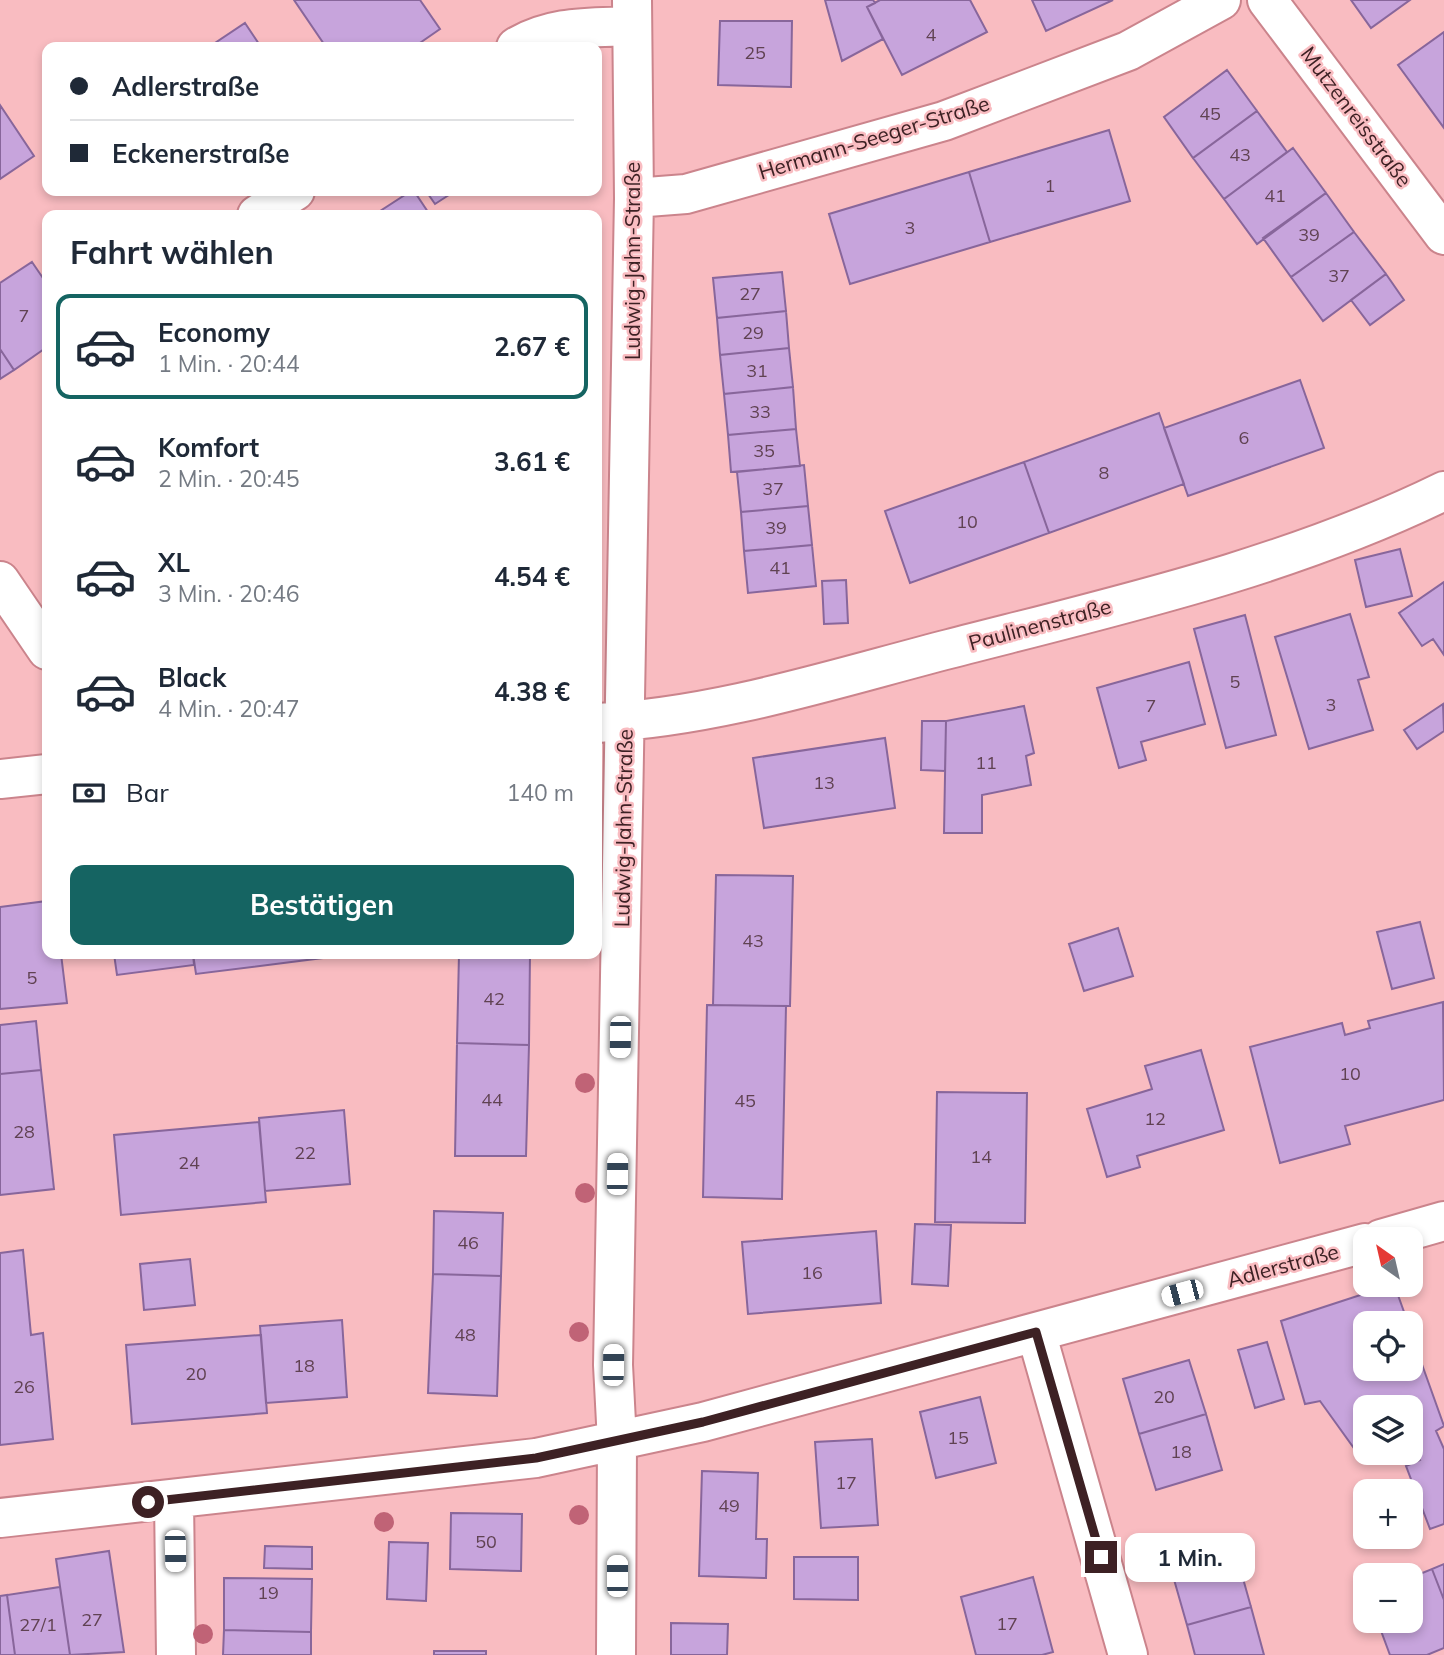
<!DOCTYPE html>
<html lang="de">
<meta charset="utf-8">
<style>
:root{--surface:#fff;--page:#f6f6f7;--text:#1f2937;--muted:#747a83;--line:#e0e1e3;--accent:#156462}
body{margin:0;font-family:Mulish,sans-serif;background:var(--page);color:var(--text);height:100vh;display:flex;flex-direction:column;font-size:26px;white-space:nowrap}
*{box-sizing:border-box;margin:0}
p{font-size:23px;color:var(--muted)}
.icon{flex:none;width:38px;height:38px;fill:none;stroke:currentColor;stroke-width:2;stroke-linecap:round;stroke-linejoin:round}
.map{position:relative;flex:1;overflow:hidden}
.details{position:absolute;left:42px;top:210px;width:560px;height:749px;display:flex;flex-direction:column;background:var(--surface);border-radius:14px;box-shadow:0 4px 10px #0003}
.details>*{flex:none}
.banner{position:absolute;left:42px;top:42px;width:560px;height:154px;border-radius:14px;box-shadow:0 4px 10px #0003;display:grid;align-content:center;height:154px;padding:0 28px;background:var(--surface)}
.needle{width:46px;rotate:326deg}
.fabs{position:absolute;left:1353px;top:1227px;display:grid;gap:14px}
.fabs a{display:grid;place-items:center;width:70px;height:70px;border-radius:14px;background:var(--surface);box-shadow:0 4px 10px #0003;font-size:35px}
.end{position:absolute;width:32px;height:32px;margin:-16px;border:9px solid #3d2124;background:#fff;box-shadow:0 0 0 4px #fff}
.from{border-radius:50%}
.bubble{position:absolute;height:49px;border-radius:14px;background:var(--surface);box-shadow:0 4px 10px #0003;font-size:23px;font-weight:700;line-height:49px;text-align:center}
.car{position:absolute;width:21px;height:42px;margin:-21px -10px;border-radius:9px;box-shadow:0 0 5px 2px #0007;background:linear-gradient(#fff 24%,#345 0 40%,#fff 0 76%,#345 0 86%,#fff 0)}
.banner b{display:flex;align-items:center;gap:24px;height:66px;font-size:26px}
.banner b+b{border-top:2px solid var(--line)}
.banner i{width:18px;height:18px;background:var(--text)}
ul{padding:0;list-style:none}
li{display:flex;align-items:center;gap:21px;height:105px;margin:0 14px 10px;padding:0 14px;border:4px solid transparent;border-radius:14px}
li div{flex:1}
li b{display:block;font-size:26px}
li em{font-style:normal;font-weight:700}
li.active{border-color:var(--accent)}
li>.icon{width:63px;height:63px;stroke-width:1.5}
h2{padding:0 28px;font-size:32px;line-height:84px}
.pay{display:flex;align-items:center;gap:18px;height:77px;padding:0 28px;font-size:26px}
.pay p{margin-inline-start:auto}
.primary-button{display:flex;gap:14px;margin-top:auto;padding:14px 28px}
.primary-button a{flex:1;height:80px;border-radius:14px;background:var(--accent);color:#fff;font-size:28px;font-weight:700;line-height:80px;text-align:center}
.map>svg:first-child{display:block}
</style>
<div class="map">
<svg width="1444" height="1655" viewBox="0 0 1444 1655">
<rect width="100%" height="100%" fill="#f9bcc1"/>
<path fill="#c7a4dc" stroke="#88669b" stroke-width="2" d="M294 0H420L440 29 414 47H326Z
M825 0H873L875 3 867 7 883 39 842 61Z
M880 0H970L987 32 902 75 867 7Z
M1032 0H1113L1046 31Z
M1351 0H1410L1371 28Z
M720 21H792L791 87 718 85Z
M245 23 261 47H209Z
M1444 32V128L1398 65Z
M1227 70 1257 111 1193 158 1164 117Z
M0 105 34 156 0 179Z
M1257 111 1287 152 1224 199 1193 158Z
M1109 130 1130 201 990 242 969 172Z
M1293 148 1326 193 1257 244 1224 199Z
M969 172 990 242 850 284 829 214Z
M411 191H414L430 215H374Z
M426 191H455L435 204Z
M1326 193 1354 232 1291 277 1263 238Z
M1354 232 1386 274 1323 321 1291 277Z
M32 262 47 284V347L14 370 0 349V283Z
M782 272 786 311 717 318 713 278Z
M1386 274 1404 300 1370 325 1351 300Z
M786 311 789 348 720 355 717 318Z
M789 348 793 387 724 394 720 355Z
M0 349 14 370 0 379Z
M1300 380 1324 448 1188 496 1164 428Z
M793 387 796 429 728 435 724 394Z
M1159 413 1184 484 1049 533 1024 462Z
M796 429 800 466 731 472 728 435Z
M1024 462 1049 533 910 583 885 511Z
M804 465 808 506 741 512 737 472Z
M808 506 812 545 744 551 741 512Z
M812 545 816 586 748 593 744 551Z
M1400 549 1412 596 1366 607 1355 560Z
M846 580 848 623 824 624 822 581Z
M1444 582V655L1433 639 1422 646 1399 613Z
M1350 614 1369 677 1358 680 1373 730 1309 749 1275 637Z
M1245 615 1276 735 1226 748 1194 629Z
M1189 662 1205 724 1141 742 1146 760 1119 768 1097 688Z
M1443 704 1444 731 1417 749 1404 730Z
M1024 706 1034 753 1026 756 1031 785 982 795V833H944L946 721Z
M922 721H946L945 771 921 770Z
M885 738 895 808 764 828 753 758Z
M716 875 793 876 790 1006 713 1005Z
M47 901V954H61L67 1003 0 1009V907Z
M1420 922 1434 978 1392 989 1377 932Z
M1118 928 1133 976 1084 991 1069 944Z
M114 954H193L194 965 117 975Z
M193 954H346V955L196 974Z
M459 954H530L529 1045 457 1043Z
M1443 1002 1444 1100 1345 1126 1350 1144 1280 1163 1250 1047 1342 1023 1345 1035 1370 1028 1368 1021Z
M707 1005 786 1006 782 1199 703 1197Z
M36 1021 41 1070 0 1074V1025Z
M457 1043 529 1045 526 1156H455Z
M1201 1050 1224 1130 1137 1156 1140 1167 1107 1177 1087 1109 1152 1089 1145 1066Z
M41 1070 54 1189 0 1195V1074Z
M937 1092 1027 1093 1025 1223 935 1222Z
M344 1110 350 1184 265 1191 259 1118Z
M259 1122 266 1202 121 1215 114 1135Z
M434 1211 503 1213 501 1276 433 1274Z
M915 1224 951 1225 948 1286 912 1284Z
M876 1231 881 1303 748 1314 742 1242Z
M23 1250 31 1335 43 1333 53 1439 0 1445V1253Z
M190 1259 195 1305 144 1310 140 1264Z
M433 1274 501 1276 497 1396 428 1393Z
M1394 1284 1408 1323H1365V1368H1410V1331L1444 1426 1436 1431 1444 1449V1524L1430 1529 1406 1466 1420 1460 1410 1439V1407H1365V1448L1356 1451 1320 1401 1305 1404 1281 1321Z
M342 1320 347 1397 266 1403 260 1326Z
M261 1335 267 1413 132 1424 126 1345Z
M1267 1342 1284 1399 1255 1408 1238 1350Z
M1189 1360 1206 1414 1139 1434 1123 1379Z
M980 1397 996 1463 936 1478 920 1412Z
M1206 1414 1222 1470 1156 1490 1139 1434Z
M872 1439 878 1525 821 1528 815 1442Z
M702 1471 758 1473 756 1539H767L766 1578 699 1576Z
M451 1513 522 1514 521 1571 450 1569Z
M389 1542 428 1543 426 1601 387 1599Z
M265 1546 312 1547V1569L264 1568Z
M1235 1550 1251 1607 1187 1625 1171 1569Z
M109 1551 124 1652 70 1655 56 1559Z
M794 1557H858V1600L794 1599Z
M1444 1564V1600L1432 1569Z
M1432 1569 1444 1600V1648L1427 1655H1390L1377 1620H1410V1578Z
M1033 1577 1053 1652 1042 1655H976L961 1597Z
M224 1578 312 1579 311 1632 224 1630Z
M60 1587 70 1655H15L7 1595Z
M7 1595 15 1655H0V1596Z
M1251 1607 1264 1655H1195L1187 1625Z
M671 1623 728 1624 727 1655H671Z
M224 1630 311 1632V1655H223Z
M434 1651H486V1655H434Z"/>
<g fill="none" stroke-linecap="round" stroke-linejoin="round">
<g stroke="#cb848c" stroke-width="42">
<path id="minor" d="M1267 0 1444 235
M516 47C553 25 590 28 632 26
M634 198 686 194 944 121 1128 51 1221 0
M257 215 295 191
M0 581 47 650
M597 723C717 717 833 679 949 649 1116 606 1289 567 1444 491
M0 779 47 774
M1381 1239 1444 1221
M1036 1332 1128 1655
M174 1499 176 1655
M0 1518 536 1458 703 1422 1365 1243
M616 1655 617 1442 613 1365 634 198 632 0"/>
</g>
<use href="#minor" stroke="#fff" stroke-width="38"/>
</g>
<g fill="#c06376">
<circle cx="585" cy="1083" r="10"/>
<circle cx="585" cy="1193" r="10"/>
<circle cx="579" cy="1332" r="10"/>
<circle cx="579" cy="1515" r="10"/>
<circle cx="384" cy="1522" r="10"/>
<circle cx="203" cy="1634" r="10"/>
</g>
<g fill="none" stroke-linecap="round" stroke-linejoin="round">
<path stroke="#3d2124" stroke-width="9" d="M148 1502 536 1458 703 1422 1036 1332 1101 1557"/>
</g>
<g text-anchor="middle" stroke-width="5" stroke-linejoin="round" paint-order="stroke">
<g font-size="18" fill="#604252">
<text x="931" y="41">4</text>
<text x="755" y="59">25</text>
<text x="1210" y="120">45</text>
<text x="1240" y="161">43</text>
<text x="1050" y="192">1</text>
<text x="1275" y="202">41</text>
<text x="910" y="234">3</text>
<text x="1309" y="241">39</text>
<text x="1339" y="282">37</text>
<text x="750" y="300">27</text>
<text x="24" y="322">7</text>
<text x="753" y="339">29</text>
<text x="757" y="377">31</text>
<text x="760" y="418">33</text>
<text x="1244" y="444">6</text>
<text x="764" y="457">35</text>
<text x="1104" y="479">8</text>
<text x="773" y="495">37</text>
<text x="967" y="528">10</text>
<text x="776" y="534">39</text>
<text x="780" y="574">41</text>
<text x="1235" y="688">5</text>
<text x="1331" y="711">3</text>
<text x="1151" y="712">7</text>
<text x="986" y="769">11</text>
<text x="824" y="789">13</text>
<text x="753" y="947">43</text>
<text x="32" y="984">5</text>
<text x="494" y="1005">42</text>
<text x="1350" y="1080">10</text>
<text x="492" y="1106">44</text>
<text x="745" y="1107">45</text>
<text x="1155" y="1125">12</text>
<text x="24" y="1138">28</text>
<text x="305" y="1159">22</text>
<text x="981" y="1163">14</text>
<text x="189" y="1169">24</text>
<text x="468" y="1249">46</text>
<text x="812" y="1279">16</text>
<text x="465" y="1341">48</text>
<text x="304" y="1372">18</text>
<text x="196" y="1380">20</text>
<text x="24" y="1393">26</text>
<text x="1164" y="1403">20</text>
<text x="958" y="1444">15</text>
<text x="1181" y="1458">18</text>
<text x="846" y="1489">17</text>
<text x="729" y="1512">49</text>
<text x="486" y="1548">50</text>
<text x="268" y="1599">19</text>
<text x="92" y="1626">27</text>
<text x="1007" y="1630">17</text>
<text x="38" y="1631">27/1</text>
</g>
<g font-size="21" fill="#3d2124" stroke="#f9bcc1">
<text transform="translate(1356 117) rotate(53)" y="7">Mutzenreisstraße</text>
<text transform="translate(874 138) rotate(-17)" y="7">Hermann-Seeger-Straße</text>
<text transform="translate(633 261) rotate(-90)" y="7">Ludwig-Jahn-Straße</text>
<text transform="translate(1040 625) rotate(-15)" y="7">Paulinenstraße</text>
<text transform="translate(624 828) rotate(-89)" y="7">Ludwig-Jahn-Straße</text>
<text transform="translate(1283 1266) rotate(-15)" y="7">Adlerstraße</text>
</g>
</g>
</svg>
<div class="fabs">
<a><svg class="needle" viewBox="-14 -14 28 28"><path d="M0-13l5 13h-10z" fill="#e53935"/><path d="M0 13l5-13h-10z" fill="#747a83"/></svg></a>
<a><svg class="icon" aria-label="locate" viewBox="0 0 24 24"><circle cx="12" cy="12" r="6"/><path d="M12 2v4M12 18v4M2 12h4M18 12h4"/></svg></a>
<a><svg class="icon" aria-label="layers" viewBox="0 0 24 24"><path d="M12 4l9 5-9 5-9-5zM3 14l9 5 9-5"/></svg></a>
<a>+</a>
<a>−</a>
</div>
<i class="end from" style="left:148px;top:1502px"></i>
<i class="end" style="left:1101px;top:1557px"></i>
<div class="bubble" style="left:1125px;top:1533px;width:130px">1 Min.</div>
<i class="car" style="left:620px;top:1037px;rotate:181deg"></i>
<i class="car" style="left:617px;top:1174px;rotate:1deg"></i>
<i class="car" style="left:1182px;top:1293px;rotate:255deg"></i>
<i class="car" style="left:613px;top:1365px;rotate:1deg"></i>
<i class="car" style="left:175px;top:1551px;rotate:179deg"></i>
<i class="car" style="left:617px;top:1576px;rotate:0deg"></i>
<div class="banner">
<b><i class="from"></i>Adlerstraße</b>
<b><i></i>Eckenerstraße</b>
</div>
<section class="details">
<h2>Fahrt wählen</h2>
<ul>
<li class="active"><svg class="icon" aria-label="car" viewBox="0 0 24 24"><path d="M5 17H2v-5l4-1 3-4h7l3 4 3 1v5h-3M9 17h6M6 11h13"/><circle cx="7" cy="17" r="2"/><circle cx="17" cy="17" r="2"/></svg><div><b>Economy</b><p>1 Min. · 20:44</p></div><em>2.67 €</em></li>
<li><svg class="icon" aria-label="car" viewBox="0 0 24 24"><path d="M5 17H2v-5l4-1 3-4h7l3 4 3 1v5h-3M9 17h6M6 11h13"/><circle cx="7" cy="17" r="2"/><circle cx="17" cy="17" r="2"/></svg><div><b>Komfort</b><p>2 Min. · 20:45</p></div><em>3.61 €</em></li>
<li><svg class="icon" aria-label="car" viewBox="0 0 24 24"><path d="M5 17H2v-5l4-1 3-4h7l3 4 3 1v5h-3M9 17h6M6 11h13"/><circle cx="7" cy="17" r="2"/><circle cx="17" cy="17" r="2"/></svg><div><b>XL</b><p>3 Min. · 20:46</p></div><em>4.54 €</em></li>
<li><svg class="icon" aria-label="car" viewBox="0 0 24 24"><path d="M5 17H2v-5l4-1 3-4h7l3 4 3 1v5h-3M9 17h6M6 11h13"/><circle cx="7" cy="17" r="2"/><circle cx="17" cy="17" r="2"/></svg><div><b>Black</b><p>4 Min. · 20:47</p></div><em>4.38 €</em></li>
</ul>
<div class="pay"><svg class="icon" aria-label="cash" viewBox="0 0 24 24"><path d="M3 7h18v10H3z"/><circle cx="12" cy="12" r="2"/></svg>Bar<p>140 m</p></div>
<div class="primary-button"><a>Bestätigen</a></div>
</section>
</div>
